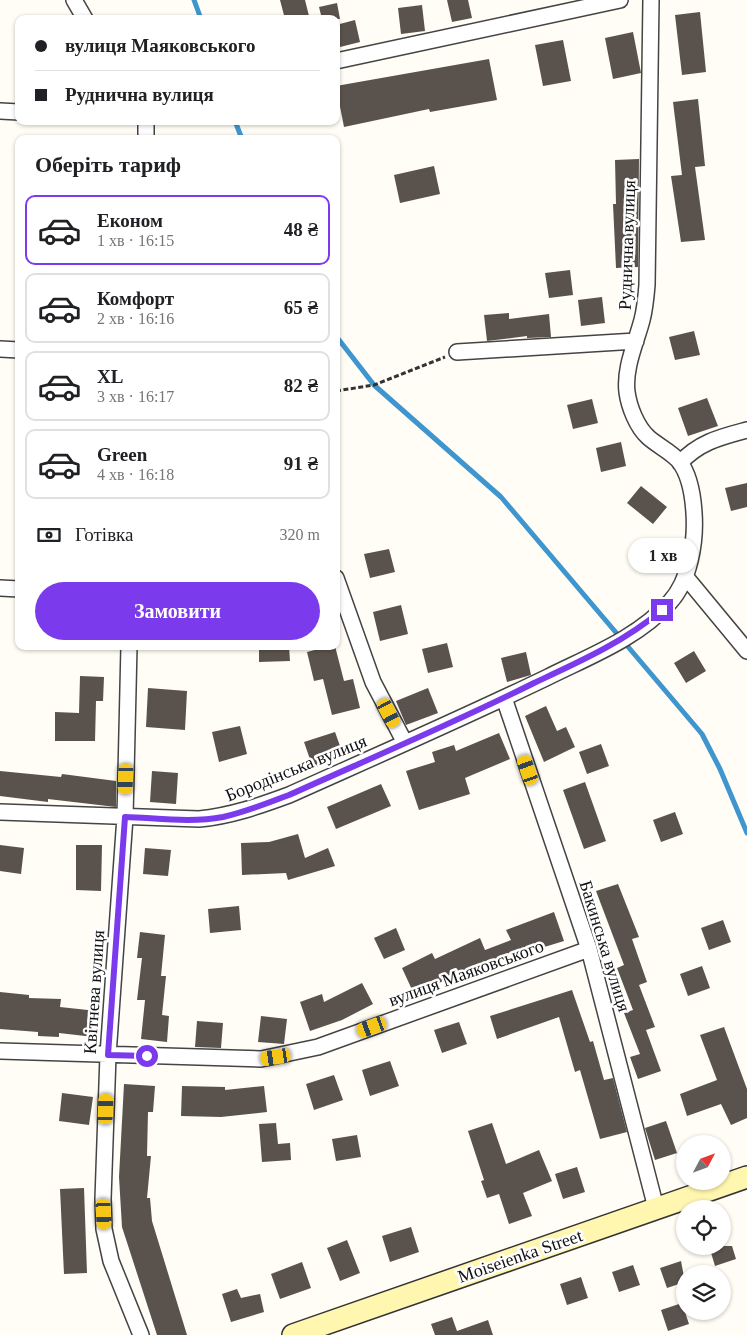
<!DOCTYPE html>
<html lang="uk">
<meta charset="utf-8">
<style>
:root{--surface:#fff;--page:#f2f2f2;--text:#202124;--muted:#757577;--line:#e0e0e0;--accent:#7c3aed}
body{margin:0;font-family:Georgia,serif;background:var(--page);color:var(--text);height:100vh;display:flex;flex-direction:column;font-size:19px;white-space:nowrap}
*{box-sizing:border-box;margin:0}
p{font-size:16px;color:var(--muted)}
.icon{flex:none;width:28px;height:28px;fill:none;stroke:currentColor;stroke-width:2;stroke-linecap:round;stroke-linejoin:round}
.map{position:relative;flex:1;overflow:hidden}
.details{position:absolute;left:15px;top:135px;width:325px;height:515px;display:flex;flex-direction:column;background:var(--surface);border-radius:10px;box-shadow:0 1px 4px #0004}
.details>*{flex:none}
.top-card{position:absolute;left:15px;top:15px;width:325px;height:110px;border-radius:10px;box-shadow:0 1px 4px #0004;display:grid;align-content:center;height:110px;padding:0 20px;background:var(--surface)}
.needle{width:32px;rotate:49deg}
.controls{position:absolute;left:676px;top:1135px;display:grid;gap:10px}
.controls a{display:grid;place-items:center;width:55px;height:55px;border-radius:50%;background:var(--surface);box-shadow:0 1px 4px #0004;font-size:25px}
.end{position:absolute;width:22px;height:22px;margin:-11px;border:6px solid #7c3aed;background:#fff;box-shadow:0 0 0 2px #fff}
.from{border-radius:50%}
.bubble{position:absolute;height:35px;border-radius:18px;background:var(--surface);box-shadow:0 1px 4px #0004;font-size:16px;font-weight:800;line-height:35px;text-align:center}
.car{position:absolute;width:15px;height:30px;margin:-15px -8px;border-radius:6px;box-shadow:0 0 4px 1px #0007;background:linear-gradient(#f5c518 24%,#345 0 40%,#f5c518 0 76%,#345 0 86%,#f5c518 0)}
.top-card b{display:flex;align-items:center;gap:18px;height:48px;font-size:19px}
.top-card b+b{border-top:1px solid var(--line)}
.top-card i{width:12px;height:12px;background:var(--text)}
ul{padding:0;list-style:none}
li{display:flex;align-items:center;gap:15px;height:70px;margin:0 10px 8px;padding:0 10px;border:2px solid var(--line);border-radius:10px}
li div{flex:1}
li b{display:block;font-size:19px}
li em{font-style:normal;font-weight:800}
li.current{border-color:var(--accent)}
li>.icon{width:45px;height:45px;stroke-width:1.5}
h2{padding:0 20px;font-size:22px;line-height:60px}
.pay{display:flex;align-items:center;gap:12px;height:55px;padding:0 20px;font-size:19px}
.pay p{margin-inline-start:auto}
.primary-button{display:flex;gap:10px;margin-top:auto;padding:10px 20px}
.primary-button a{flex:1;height:58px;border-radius:30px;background:var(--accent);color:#fff;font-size:20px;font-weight:800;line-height:58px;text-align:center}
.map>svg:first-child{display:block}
</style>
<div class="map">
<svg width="747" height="1335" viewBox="0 0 747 1335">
<rect width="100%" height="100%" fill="#fffdf5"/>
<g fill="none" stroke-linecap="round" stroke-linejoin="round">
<path stroke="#3f96cf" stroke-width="5" d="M194 0 201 19
M235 121 242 139
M336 336 374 385 501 497 702 734 720 769 747 833"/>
</g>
<path fill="#5a524d" d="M280 0H305L309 16 285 19Z
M447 0H468L472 18 452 22Z
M337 3 340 19H322L319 7Z
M422 5 425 31 401 34 398 8Z
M700 12 706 72 682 75 675 15Z
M355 20 360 42 336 48V25Z
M633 32 641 73 613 79 605 38Z
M563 40 571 81 543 86 535 45Z
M489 59 497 100 430 112 429 109 344 127 336 86Z
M698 99 705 166 695 167 705 240 681 242 671 176 682 175 673 102Z
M639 159 638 267 616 268 613 204H616L615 160Z
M434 166 440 194 400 203 394 175Z
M570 270 573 295 549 298 545 273Z
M602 297 605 323 581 326 578 300Z
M509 313V319L549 314 551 337 527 338V336L487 341 484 315Z
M694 331 700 355 675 360 669 337Z
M707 398 718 426 688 436 678 408Z
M592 399 598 423 573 429 567 405Z
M621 442 626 466 601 472 596 448Z
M747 483V507L731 511 725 488Z
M641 486 667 507 653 524 627 503Z
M389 549 395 572 370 578 364 554Z
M401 605 408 634 380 641 373 612Z
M447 643 453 667 428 673 422 649Z
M259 646H289L290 661 259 662Z
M330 646H335L344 681 353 679 360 708 332 715 323 679 314 681 307 652Z
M694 651 706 671 686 683 674 663Z
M526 652 531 675 507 682 501 658Z
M80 676 104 677 103 701H96L95 741H55V712L79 713Z
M148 688 187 691 185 730 146 727Z
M428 688 438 713 406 725 396 701Z
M546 706 557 731 566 727 575 747 544 762 525 716Z
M240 726 247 754 219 762 212 732Z
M335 732 344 757 313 768 304 742Z
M499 733 510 759 465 778 470 794 419 810 406 771 435 762 432 752 454 745 456 751Z
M601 744 609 766 587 774 579 752Z
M0 771 61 777 62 774 116 781V807L48 799V802L0 796Z
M152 771 178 773 176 804 150 802Z
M585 782 606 841 584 849 563 790Z
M381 784 391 806 336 829 327 807Z
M675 812 683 834 661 842 653 820Z
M298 834 305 858 328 848 335 866 288 880 286 873 242 875 241 843 269 842Z
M0 845 24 848 21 874 0 871Z
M76 845H102L101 891 76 890Z
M145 848 171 850 168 876 143 874Z
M618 884 639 937 632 939 647 982 639 985 655 1027 646 1030 661 1071 638 1079 630 1057 640 1054 624 1013 633 1010 617 968 624 965 596 891Z
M239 906 241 930 210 933 208 909Z
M554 912 564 941 541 948 539 943 491 961 492 965 462 979 459 974 414 994 402 968 432 953 435 959 480 938 485 950 511 940 506 930Z
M723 920 731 942 709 950 701 928Z
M396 928 405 950 384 959 374 938Z
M140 932 165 935 161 976H166L162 1015 169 1016 167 1042 141 1039 145 1000H137L142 958H137Z
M702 966 710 988 688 996 680 974Z
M362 983 373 1004 342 1020 310 1031 300 1002 322 994 324 1002Z
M572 990 590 1042 593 1041 604 1080 613 1078 627 1132 600 1139 580 1070 575 1072 559 1017 497 1039 490 1016Z
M0 992 29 995V998L61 999 60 1007 97 1011 94 1037 59 1033V1037L38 1036V1032L0 1029Z
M261 1016 287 1019 284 1044 258 1042Z
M197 1021 223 1023 221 1048 195 1047Z
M459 1022 467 1044 442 1053 434 1030Z
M724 1027 747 1089V1118L731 1125 721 1104 687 1116 680 1094 717 1080 700 1035Z
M390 1061 399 1086 370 1096 362 1070Z
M334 1075 343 1100 314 1110 306 1084Z
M124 1084 155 1086 153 1112H148L147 1156H151L147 1198H150L152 1221 187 1335H157L122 1227 119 1177Z
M182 1086 225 1087V1090L264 1086 267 1112 221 1117 181 1116Z
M62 1093 93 1097 89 1125 59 1121Z
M666 1121 677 1153 655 1160 645 1128Z
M276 1123 278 1144 290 1143 291 1160 262 1162 259 1124Z
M492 1123 506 1164 539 1150 552 1181 523 1193 532 1216 509 1224 499 1194 487 1198 481 1181 484 1180 468 1131Z
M357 1135 361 1157 336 1161 332 1139Z
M577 1167 585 1192 563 1199 555 1174Z
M84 1188 87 1273 64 1274 60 1189Z
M411 1227 419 1252 390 1262 382 1236Z
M347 1240 360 1273 340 1281 327 1248Z
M709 1246H732L736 1259 715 1266Z
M681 1261 685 1282 667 1288 660 1268Z
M302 1262 311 1288 280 1299 271 1274Z
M633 1265 640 1285 619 1292 612 1272Z
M581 1277 588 1298 567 1305 560 1284Z
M237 1289 241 1298 260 1294 264 1312 231 1322 222 1294Z
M682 1303 689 1324 668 1331 661 1310Z
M452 1317 457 1331 488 1320 493 1335H435L431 1324Z"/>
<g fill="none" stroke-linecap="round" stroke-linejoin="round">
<g stroke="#444" stroke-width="18">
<path id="street" d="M74 0 85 19
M336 61 620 0
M0 111 19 112
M146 139V121
M0 349 19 350
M457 352 636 341
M680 463C699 442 721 437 747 430
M685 576 747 651
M336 578 373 682 405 743
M0 588 19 589
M129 646 125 817 108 1055 103 1199 104 1229 111 1261 141 1335
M504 698 589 949 656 1208
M0 812 199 819C231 816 259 806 289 795 376 756 463 718 548 677 590 656 638 638 670 602 690 580 696 541 694 513 693 496 690 475 679 461 670 451 658 446 648 437 637 427 629 407 627 392 624 368 636 343 642 320 645 309 646 297 647 285L651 0
M0 1051 261 1059 318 1047 589 949"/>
</g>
<g stroke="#333" stroke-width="24">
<path id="secondary" d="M293 1335 747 1177"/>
</g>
<path stroke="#333" stroke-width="3" stroke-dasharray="5 2.5" stroke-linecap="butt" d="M336 391 374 385 445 357"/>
<use href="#street" stroke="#fff" stroke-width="15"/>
<use href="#secondary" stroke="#fff6b0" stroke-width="21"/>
</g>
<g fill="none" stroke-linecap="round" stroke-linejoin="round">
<path stroke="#7c3aed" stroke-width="6" d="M147 1056 108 1055 125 817C157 818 191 823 223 817 246 812 267 803 289 795 371 758 454 723 534 683 579 662 624 642 662 610"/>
</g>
<g text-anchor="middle" stroke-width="5" stroke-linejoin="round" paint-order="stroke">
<g font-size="18" fill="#111" stroke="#fff">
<text transform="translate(627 245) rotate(-88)" y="6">Руднична вулиця</text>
<text transform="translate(296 768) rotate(-22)" y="6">Бородінська вулиця</text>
<text transform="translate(605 946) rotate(73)" y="6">Бакинська вулиця</text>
<text transform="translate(466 973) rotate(-20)" y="6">вулиця Маяковського</text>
<text transform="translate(94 992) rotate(-86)" y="6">Квітнева вулиця</text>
<text transform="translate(520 1256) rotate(-19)" y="6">Moiseienka Street</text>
</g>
</g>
</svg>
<div class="controls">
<a><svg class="needle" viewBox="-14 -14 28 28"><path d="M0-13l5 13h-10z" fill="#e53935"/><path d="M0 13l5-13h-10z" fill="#757577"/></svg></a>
<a><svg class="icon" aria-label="locate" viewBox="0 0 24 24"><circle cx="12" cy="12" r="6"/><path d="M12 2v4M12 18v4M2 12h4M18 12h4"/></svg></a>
<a><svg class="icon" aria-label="layers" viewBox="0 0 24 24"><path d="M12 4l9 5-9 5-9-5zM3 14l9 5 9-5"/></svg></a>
</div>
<i class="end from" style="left:147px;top:1056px"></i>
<i class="end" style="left:662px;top:610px"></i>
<div class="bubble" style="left:628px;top:538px;width:70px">1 хв</div>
<i class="car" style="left:389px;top:713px;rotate:152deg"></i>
<i class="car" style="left:528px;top:770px;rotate:341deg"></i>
<i class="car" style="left:126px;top:779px;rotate:182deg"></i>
<i class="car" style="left:372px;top:1027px;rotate:250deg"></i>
<i class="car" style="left:276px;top:1057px;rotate:261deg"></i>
<i class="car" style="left:106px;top:1109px;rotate:2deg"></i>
<i class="car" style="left:104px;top:1214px;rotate:177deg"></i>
<div class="top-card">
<b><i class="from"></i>вулиця Маяковського</b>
<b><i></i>Руднична вулиця</b>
</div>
<section class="details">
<h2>Оберіть тариф</h2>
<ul>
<li class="current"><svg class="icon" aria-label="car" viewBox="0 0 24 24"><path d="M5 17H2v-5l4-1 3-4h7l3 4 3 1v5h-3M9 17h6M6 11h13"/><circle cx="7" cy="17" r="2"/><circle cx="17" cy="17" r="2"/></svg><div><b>Економ</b><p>1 хв · 16:15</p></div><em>48 ₴</em></li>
<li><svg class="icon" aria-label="car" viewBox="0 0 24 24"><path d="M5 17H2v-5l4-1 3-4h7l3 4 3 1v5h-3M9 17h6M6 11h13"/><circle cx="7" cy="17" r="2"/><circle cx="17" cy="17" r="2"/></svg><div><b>Комфорт</b><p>2 хв · 16:16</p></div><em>65 ₴</em></li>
<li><svg class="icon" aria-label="car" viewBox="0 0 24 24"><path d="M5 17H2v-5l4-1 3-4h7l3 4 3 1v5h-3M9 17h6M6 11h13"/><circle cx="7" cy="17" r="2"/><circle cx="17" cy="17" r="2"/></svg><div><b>XL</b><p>3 хв · 16:17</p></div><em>82 ₴</em></li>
<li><svg class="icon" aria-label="car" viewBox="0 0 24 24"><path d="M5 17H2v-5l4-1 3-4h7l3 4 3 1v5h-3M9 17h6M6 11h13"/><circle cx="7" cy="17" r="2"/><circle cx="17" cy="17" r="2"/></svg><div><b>Green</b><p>4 хв · 16:18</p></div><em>91 ₴</em></li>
</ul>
<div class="pay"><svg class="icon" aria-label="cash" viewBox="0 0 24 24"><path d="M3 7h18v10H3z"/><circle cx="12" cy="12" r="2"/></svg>Готівка<p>320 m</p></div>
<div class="primary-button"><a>Замовити</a></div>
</section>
</div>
